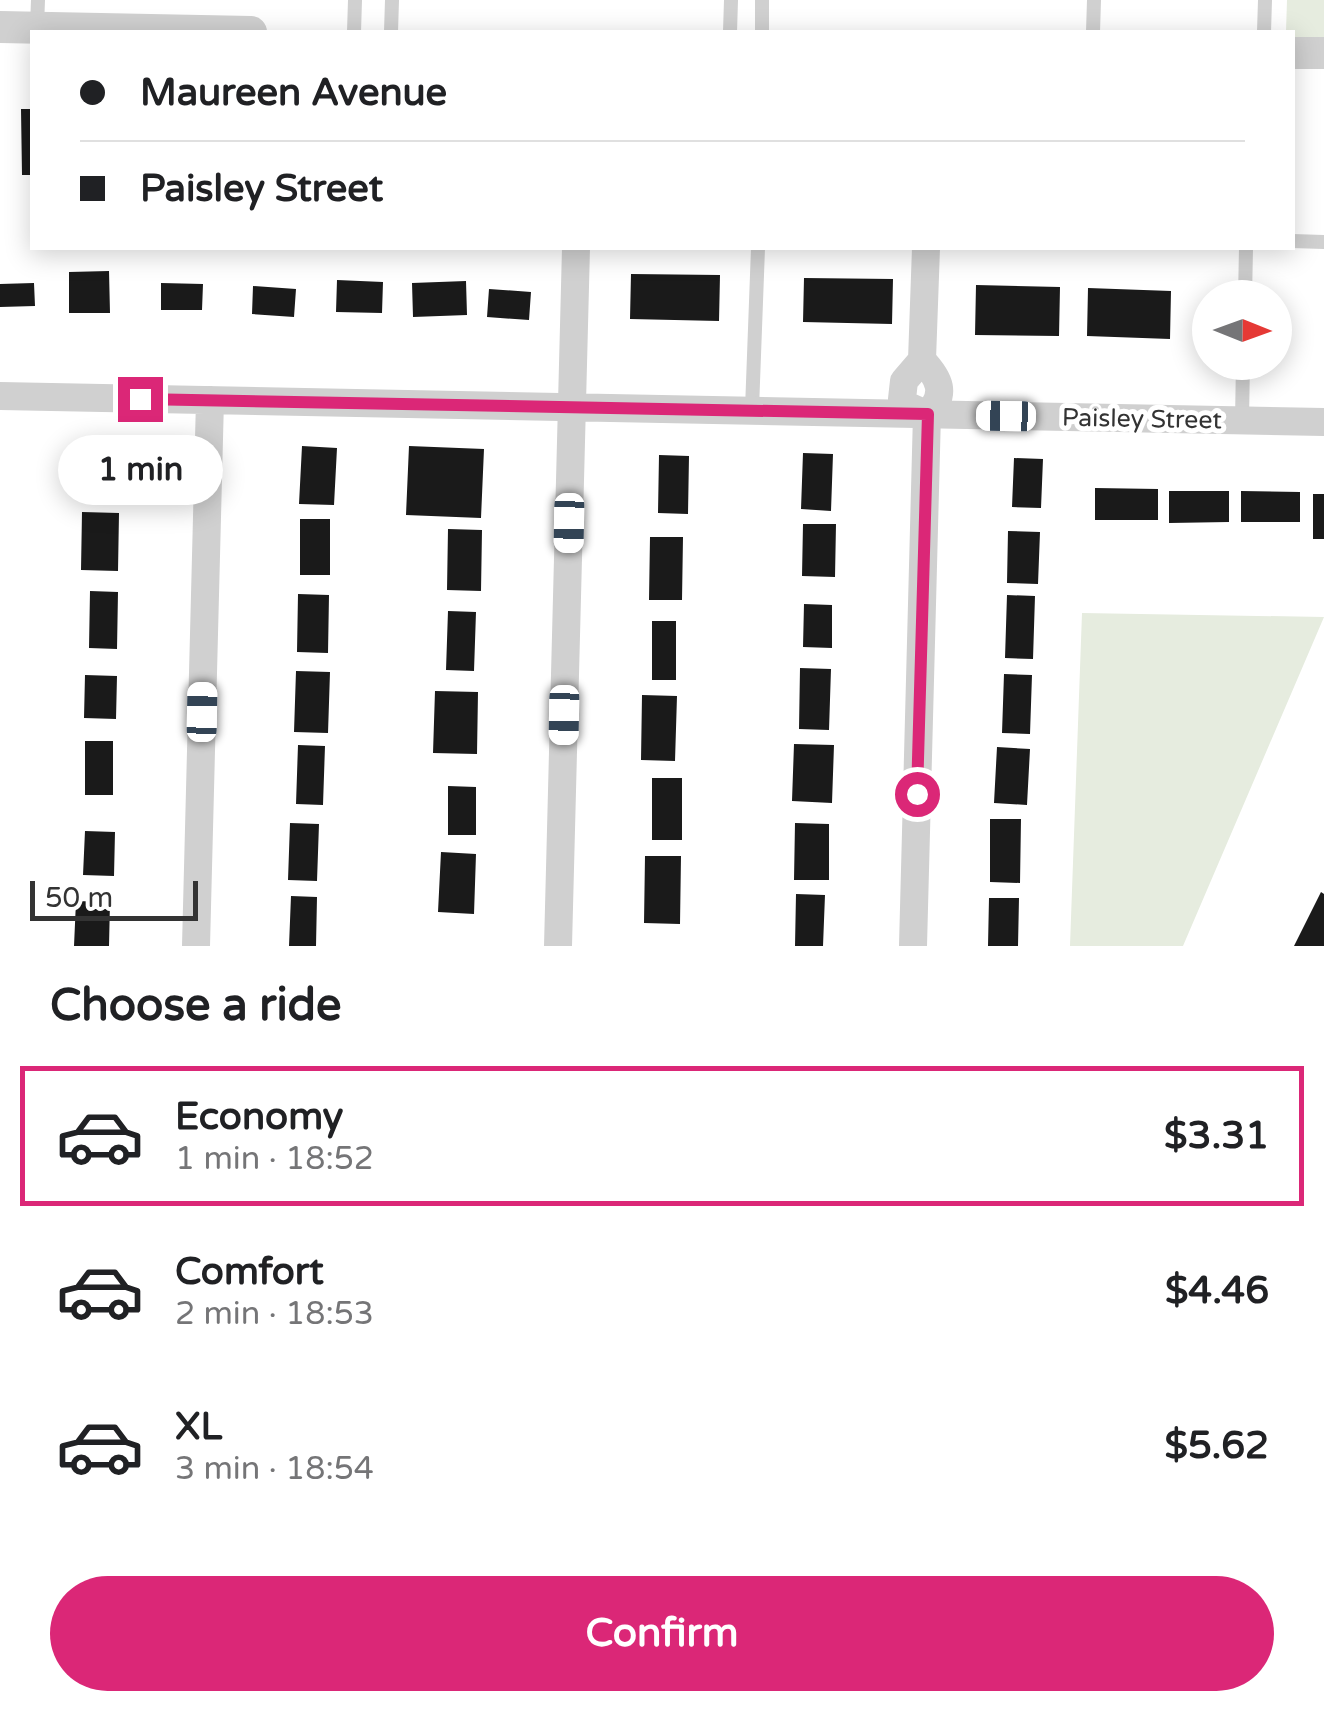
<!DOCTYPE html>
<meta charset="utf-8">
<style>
:root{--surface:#fff;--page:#f2f2f2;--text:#202124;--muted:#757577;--line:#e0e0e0;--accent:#db2777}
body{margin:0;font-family:"Varela Round",sans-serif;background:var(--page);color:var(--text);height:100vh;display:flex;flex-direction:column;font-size:38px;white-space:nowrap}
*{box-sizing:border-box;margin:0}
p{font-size:32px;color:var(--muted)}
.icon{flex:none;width:55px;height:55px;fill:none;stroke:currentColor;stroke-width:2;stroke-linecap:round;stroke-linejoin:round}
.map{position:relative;height:946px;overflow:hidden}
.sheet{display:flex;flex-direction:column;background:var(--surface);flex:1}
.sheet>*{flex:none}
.top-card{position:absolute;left:30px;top:30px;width:1265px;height:220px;border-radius:0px;box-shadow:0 5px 25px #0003;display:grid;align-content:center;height:220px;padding:0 50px;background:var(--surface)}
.needle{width:65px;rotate:91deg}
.fabs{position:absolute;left:1192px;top:280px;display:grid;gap:20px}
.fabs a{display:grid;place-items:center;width:100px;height:100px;border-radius:50%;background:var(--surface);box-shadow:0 5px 25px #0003;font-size:50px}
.scale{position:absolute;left:30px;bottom:25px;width:168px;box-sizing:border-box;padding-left:10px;border:5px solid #333;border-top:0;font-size:28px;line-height:35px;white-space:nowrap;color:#333;-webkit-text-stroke:8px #fff;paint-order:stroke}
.end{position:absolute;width:45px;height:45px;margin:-22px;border:12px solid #db2777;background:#fff;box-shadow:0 0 0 5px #fff}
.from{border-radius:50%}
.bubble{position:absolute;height:70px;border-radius:35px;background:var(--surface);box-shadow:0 5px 25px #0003;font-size:32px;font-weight:700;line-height:70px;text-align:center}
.car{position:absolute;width:30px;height:60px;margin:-30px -15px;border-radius:12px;box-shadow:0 0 8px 2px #0007;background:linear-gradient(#fff 24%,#345 0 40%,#fff 0 76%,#345 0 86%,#fff 0)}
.top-card b{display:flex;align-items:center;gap:35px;height:95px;font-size:38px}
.top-card b+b{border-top:2px solid var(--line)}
.top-card i{width:25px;height:25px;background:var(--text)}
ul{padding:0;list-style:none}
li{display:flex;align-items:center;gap:30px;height:140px;margin:0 20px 15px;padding:0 30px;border:5px solid transparent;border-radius:0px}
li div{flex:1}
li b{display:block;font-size:38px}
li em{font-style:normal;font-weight:700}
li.on{border-color:var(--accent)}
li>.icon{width:90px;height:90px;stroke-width:1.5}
h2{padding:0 50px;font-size:45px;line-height:120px}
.button{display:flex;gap:20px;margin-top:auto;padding:20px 50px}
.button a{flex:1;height:115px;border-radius:60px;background:var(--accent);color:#fff;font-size:40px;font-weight:700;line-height:115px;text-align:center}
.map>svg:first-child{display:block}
</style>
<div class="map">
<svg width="1324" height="946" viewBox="0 0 1324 946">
<rect width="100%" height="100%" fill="#fff"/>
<path fill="#e6ecdf" d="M1287 0H1324V53H1293L1292 32H1286Z
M1082 613 1324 617 1183 946H1070Z"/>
<path fill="#1a1a1a" d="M21 109H32V175H22Z
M109 271 110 313H69V272Z
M631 274 720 275 719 321 630 319Z
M804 278 893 279 892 324 803 322Z
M337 280 383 282 382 313 336 312Z
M466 281 467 315 413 317 412 283Z
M34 283 35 306 0 307V284Z
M161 283 203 284 202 310H161Z
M976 285 1060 287 1059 336 975 335Z
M253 286 296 289 294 317 252 314Z
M1088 288 1171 291 1170 339 1087 336Z
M489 289 531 292 529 320 487 317Z
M91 441 125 442 124 493H90Z
M302 446 337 448 334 505 299 504Z
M409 446 484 449 481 518 406 515Z
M803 453 833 454 831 511 801 509Z
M659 455 689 456 688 514 658 513Z
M1014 458 1043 459 1041 508 1012 507Z
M1095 488 1158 489V520H1095Z
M1169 491H1229V522L1169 523Z
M1241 491 1300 492V522H1241Z
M1313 494H1324V539H1313Z
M82 512 119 513 118 571 81 570Z
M300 519H330V575H300Z
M803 524H836L835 577 802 576Z
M448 529 482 530 481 591 447 590Z
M1008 531 1040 532 1038 584 1007 583Z
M650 537H683L682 600H649Z
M90 591 118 592 117 649 89 648Z
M298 594 329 595 328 653 297 652Z
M1007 595 1035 596 1033 659 1005 658Z
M804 604 832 605V648L803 647Z
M448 611 476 612 474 671 446 670Z
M652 621H676V680H652Z
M800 668 831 669 829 730 799 729Z
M296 671 330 672 328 733 294 732Z
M1004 674 1032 675 1030 734 1002 733Z
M85 675 117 676 116 719 84 718Z
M435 691 478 692 477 754 433 753Z
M642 695 677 696 675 761 641 760Z
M85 741H113V795H85Z
M794 744 834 745 832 803 792 801Z
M298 745 325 746 323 805 296 804Z
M997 747 1030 749 1027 805 994 803Z
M652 778H682V840H652Z
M448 786 476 787V835H448Z
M990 819H1021L1020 883 990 882Z
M290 823 319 824 317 881 288 880Z
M795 823 829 824V880H794Z
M85 831 115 832 114 876 83 875Z
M441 852 476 854 474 914 438 912Z
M645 856H681L680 924 644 923Z
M1321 892 1324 894V946H1294Z
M796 894 825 895 823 946H795Z
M291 896 317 897 316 946H289Z
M989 898H1019L1018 946H988Z
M76 901 110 902 109 946H74Z"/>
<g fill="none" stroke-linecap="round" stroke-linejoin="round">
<path stroke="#d0d0d0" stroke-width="14" d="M37 27 38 0
M354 32 355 0
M391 32 392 0
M730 32 731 0
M762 32V0
M1093 32 1094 0
M1264 32 1265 0
M1292 241 1324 242
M1245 298 1246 248
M752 409 758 248
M1242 420 1243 362"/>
<path stroke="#d0d0d0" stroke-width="28" d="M926 248 922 360C939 378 948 394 927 414
M922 360 904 381 902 399 908 406 926 414
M0 396 1324 422
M196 946 210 400
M558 946 576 248
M913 946 927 414"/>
<path stroke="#d0d0d0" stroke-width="32" d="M0 27 251 32
M1292 53H1324"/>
</g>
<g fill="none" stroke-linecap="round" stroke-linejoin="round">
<path stroke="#db2777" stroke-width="12" d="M140 399 928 414 917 794"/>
</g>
<g text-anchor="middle" stroke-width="10" stroke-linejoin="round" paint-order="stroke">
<g font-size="25" fill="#333" stroke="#fff">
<text transform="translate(1142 418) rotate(1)" y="9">Paisley Street</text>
</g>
</g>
</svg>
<div class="fabs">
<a><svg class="needle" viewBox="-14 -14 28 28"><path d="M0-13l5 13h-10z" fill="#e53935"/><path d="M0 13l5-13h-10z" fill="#757577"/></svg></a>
</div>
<div class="scale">50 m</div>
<i class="end from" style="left:917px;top:794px"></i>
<i class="end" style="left:140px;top:399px"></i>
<div class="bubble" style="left:58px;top:435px;width:165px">1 min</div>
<i class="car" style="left:1006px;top:416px;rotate:271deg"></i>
<i class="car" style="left:569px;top:523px;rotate:181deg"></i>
<i class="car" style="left:202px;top:712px;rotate:1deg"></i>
<i class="car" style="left:564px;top:715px;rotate:181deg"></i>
<div class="top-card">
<b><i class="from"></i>Maureen Avenue</b>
<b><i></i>Paisley Street</b>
</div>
</div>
<section class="sheet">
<h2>Choose a ride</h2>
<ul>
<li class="on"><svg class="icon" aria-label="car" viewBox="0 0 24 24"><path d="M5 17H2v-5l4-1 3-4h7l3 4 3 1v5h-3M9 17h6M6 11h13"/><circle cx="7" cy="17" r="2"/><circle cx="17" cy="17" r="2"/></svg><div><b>Economy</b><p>1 min · 18:52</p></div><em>$3.31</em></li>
<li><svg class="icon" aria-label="car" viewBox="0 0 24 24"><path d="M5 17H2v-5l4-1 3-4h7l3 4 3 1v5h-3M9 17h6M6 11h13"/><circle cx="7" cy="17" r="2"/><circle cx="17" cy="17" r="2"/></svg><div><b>Comfort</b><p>2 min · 18:53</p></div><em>$4.46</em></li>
<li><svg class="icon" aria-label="car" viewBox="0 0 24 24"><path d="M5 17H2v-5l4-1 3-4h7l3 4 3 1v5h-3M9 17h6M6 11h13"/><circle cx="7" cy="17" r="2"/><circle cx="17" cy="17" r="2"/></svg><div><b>XL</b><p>3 min · 18:54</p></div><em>$5.62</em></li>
</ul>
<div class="button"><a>Confirm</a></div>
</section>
